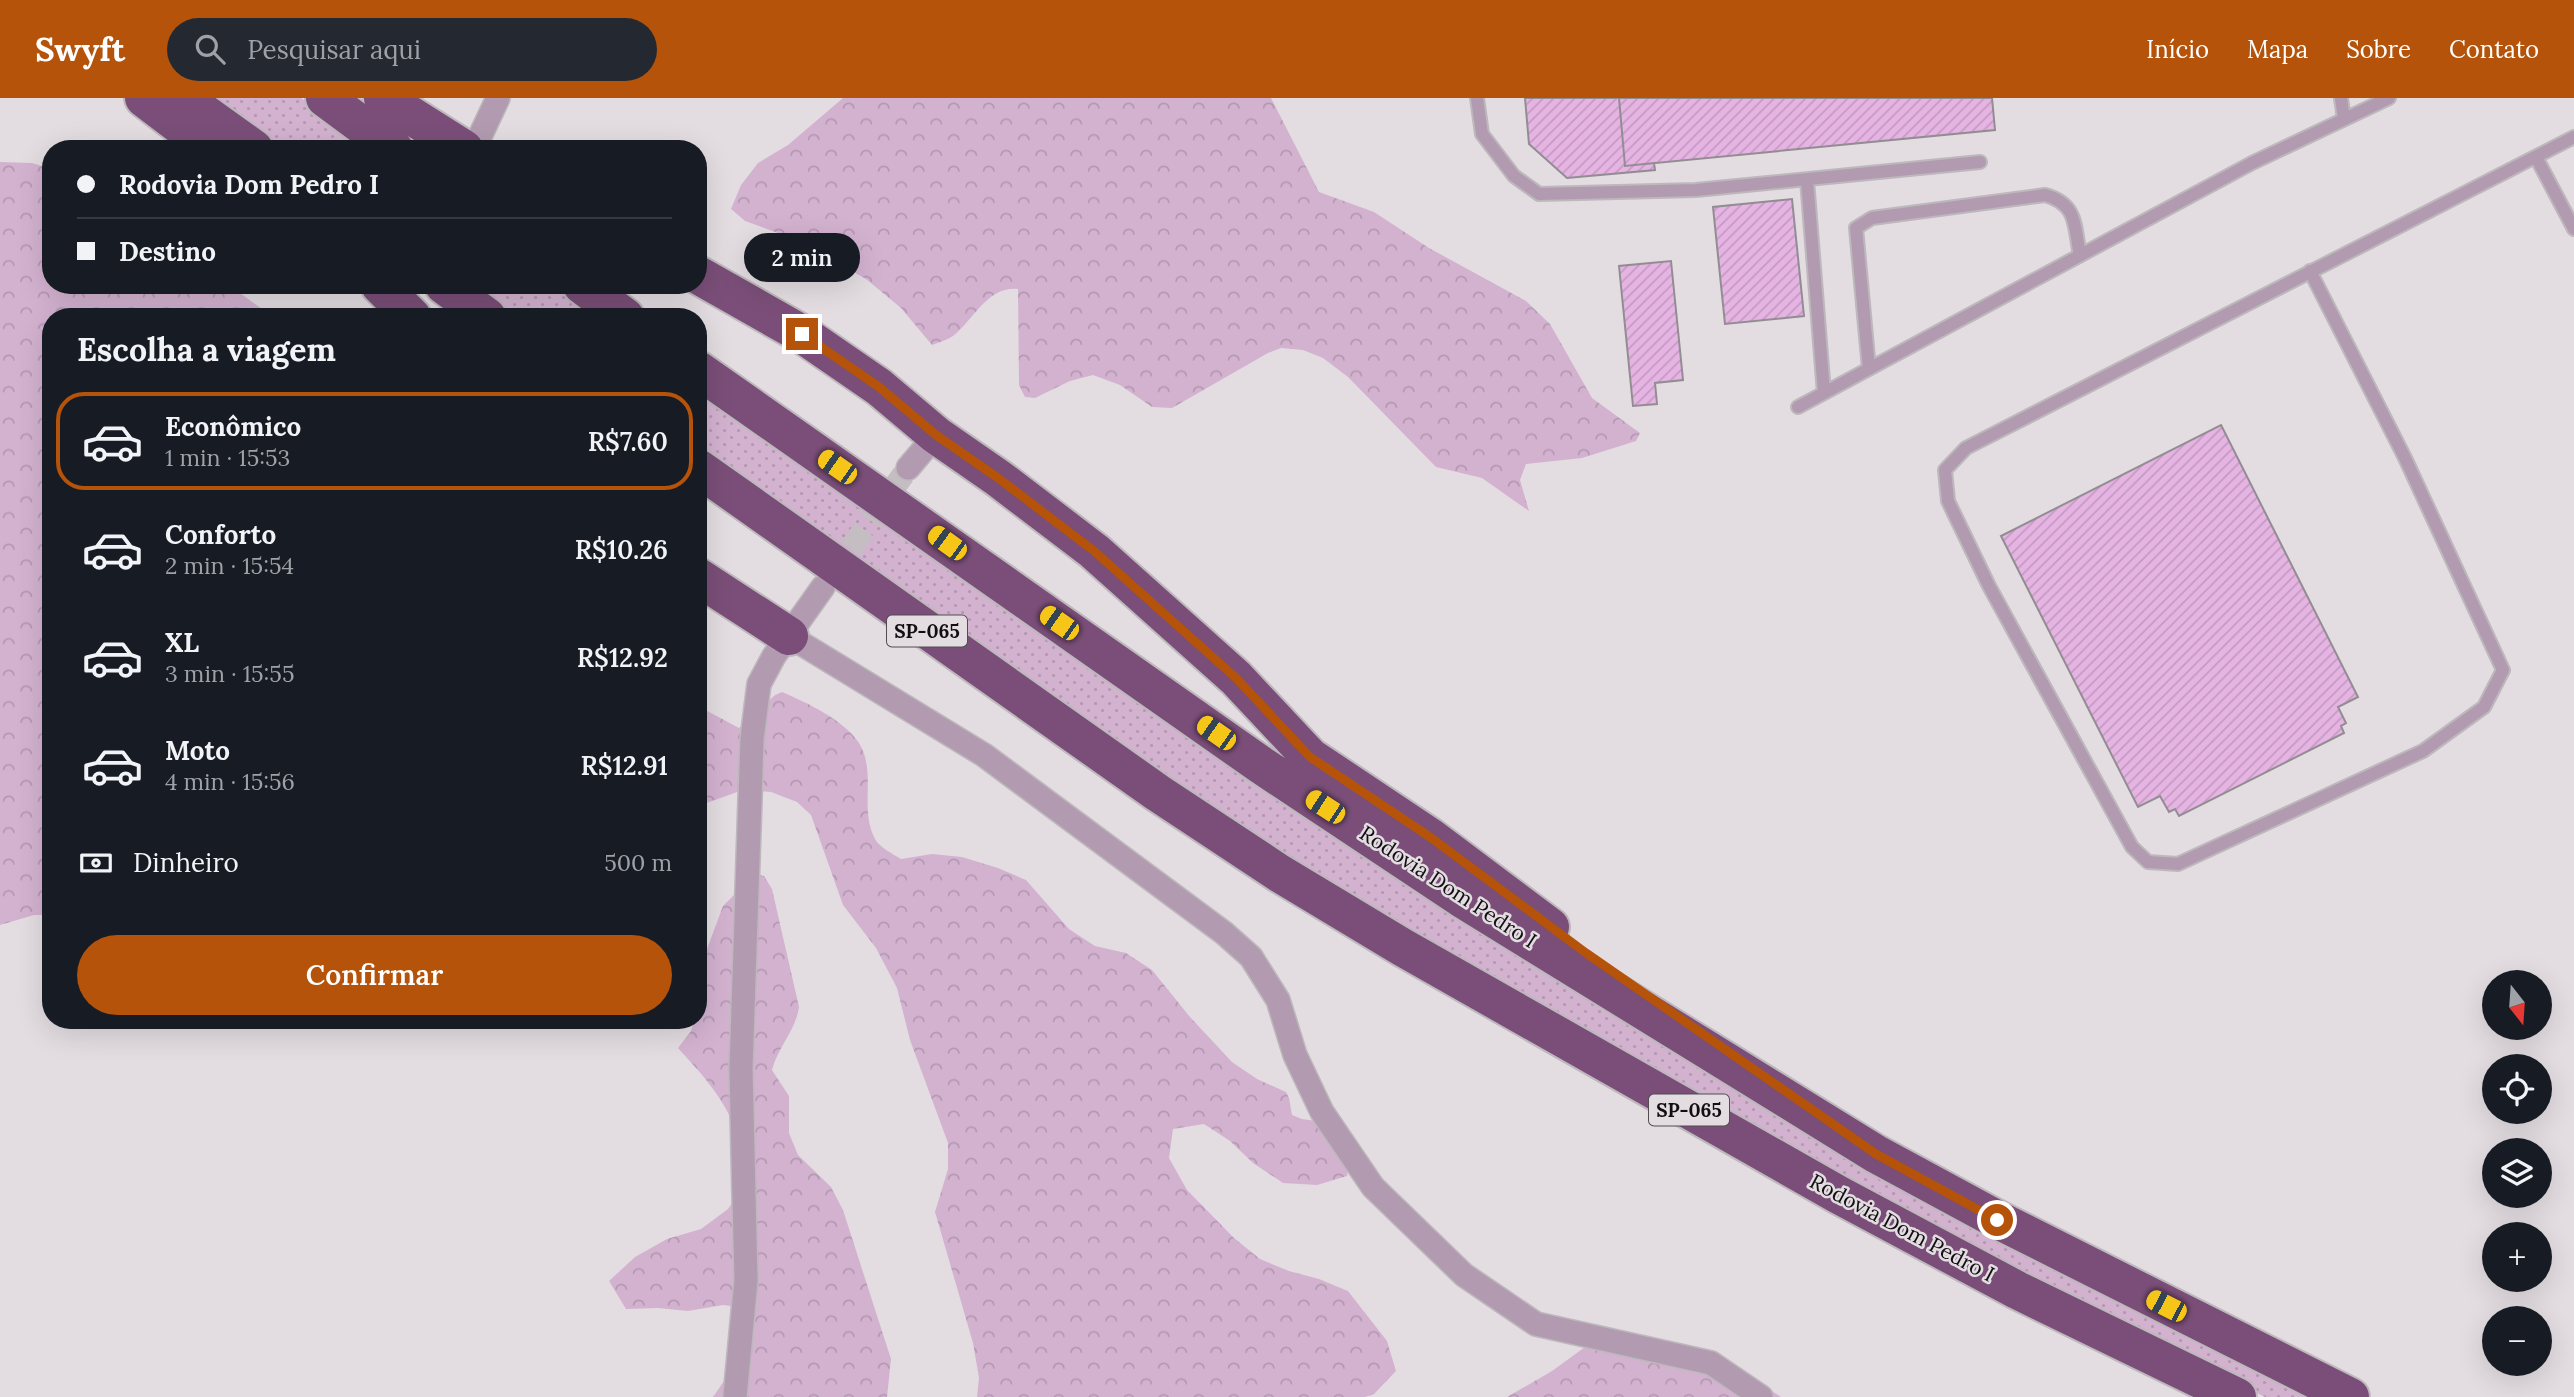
<!DOCTYPE html>
<html lang="pt">
<meta charset="utf-8">
<style>
:root{--surface:#171b24;--page:#242831;--text:#f1f3f6;--muted:#9ea1a6;--line:#363941;--accent:#b45309}
body{margin:0;font-family:Lora,serif;background:var(--page);color:var(--text);height:100vh;display:flex;flex-direction:column;font-size:26px;white-space:nowrap}
*{box-sizing:border-box;margin:0}
p{font-size:23px;color:var(--muted)}
.icon{flex:none;width:38px;height:38px;fill:none;stroke:currentColor;stroke-width:2;stroke-linecap:round;stroke-linejoin:round}
.map{position:relative;flex:1;overflow:hidden}
.side{position:absolute;left:42px;top:210px;width:665px;height:721px;display:flex;flex-direction:column;background:var(--surface);border-radius:28px;box-shadow:0 7px 28px #0002}
.side>*{flex:none}
.banner{position:absolute;left:42px;top:42px;width:665px;height:154px;border-radius:28px;box-shadow:0 7px 28px #0002;display:grid;align-content:center;height:154px;padding:0 35px;background:var(--surface)}
.needle{width:46px;rotate:163deg}
.fabs{position:absolute;left:2482px;top:872px;display:grid;gap:14px}
.fabs a{display:grid;place-items:center;width:70px;height:70px;border-radius:50%;background:var(--surface);box-shadow:0 7px 28px #0002;font-size:35px}
.end{position:absolute;width:32px;height:32px;margin:-16px;border:9px solid #b45309;background:#fff;box-shadow:0 0 0 4px #fff}
.from{border-radius:50%}
.bubble{position:absolute;height:49px;border-radius:24px;background:var(--surface);box-shadow:0 7px 28px #0002;font-size:23px;font-weight:600;line-height:49px;text-align:center}
.car{position:absolute;width:21px;height:42px;margin:-21px -10px;border-radius:9px;box-shadow:0 0 5px 2px #0007;background:linear-gradient(#f5c518 24%,#345 0 40%,#f5c518 0 76%,#345 0 86%,#f5c518 0)}
.banner b{display:flex;align-items:center;gap:24px;height:66px;font-size:26px}
.banner b+b{border-top:2px solid var(--line)}
.banner i{width:18px;height:18px;background:var(--text)}
ul{padding:0;list-style:none}
li{display:flex;align-items:center;gap:21px;height:98px;margin:0 14px 10px;padding:0 21px;border:4px solid transparent;border-radius:28px}
li div{flex:1}
li b{display:block;font-size:26px}
li em{font-style:normal;font-weight:600}
li.current{border-color:var(--accent)}
li>.icon{width:63px;height:63px;stroke-width:1.5}
h2{padding:0 35px;font-size:32px;line-height:84px}
.pay{display:flex;align-items:center;gap:18px;height:77px;padding:0 35px;font-size:26px}
.pay p{margin-inline-start:auto}
.cta{display:flex;gap:14px;margin-top:auto;padding:14px 35px}
.cta a{flex:1;height:80px;border-radius:42px;background:var(--accent);color:#fff;font-size:28px;font-weight:600;line-height:80px;text-align:center}
header{display:flex;align-items:center;gap:42px;box-sizing:border-box;height:98px;padding:0 35px;background:var(--accent);color:#fff}
header strong{font-size:33px}
nav{display:flex;gap:38px;margin-inline-start:auto;font-size:24px}
.search{width:490px;height:63px;background:var(--page);display:flex;align-items:center;gap:18px;box-sizing:border-box;padding:0 24px;border-radius:38px;color:var(--muted);font-size:26px}
.map>svg:first-child{display:block}
</style>
<header>
<strong>Swyft</strong>
<div class="search"><svg class="icon" aria-label="search" viewBox="0 0 24 24"><circle cx="10" cy="10" r="6"/><path d="M15 15l6 6"/></svg>Pesquisar aqui</div>
<nav><a>Início</a><a>Mapa</a><a>Sobre</a><a>Contato</a></nav>
</header>
<div class="map">
<svg width="2574" height="1299" viewBox="0 0 2574 1299">
<defs>
<pattern id="grass-dots" width="8" height="8" patternUnits="userSpaceOnUse" patternTransform="scale(1.75)"><rect width="8" height="8" fill="#d3b2d0"/><path d="M2 2h.1M6 6h.1" fill="none" stroke="#b498b2" stroke-width="1.8" stroke-linecap="round"/></pattern>
<pattern id="forest-crowns" width="20" height="18" patternUnits="userSpaceOnUse" patternTransform="scale(1.75)"><rect width="20" height="18" fill="#d3b2d0"/><path d="M2 6a3 3 0 1 1 6 0M12 15a3 3 0 1 1 6 0" fill="none" stroke="#b498b2"/></pattern>
<pattern id="building-hatch" width="6" height="6" patternUnits="userSpaceOnUse" patternTransform="scale(1.75)"><rect width="6" height="6" fill="#e6b4e3"/><path d="M-1 1l2-2M0 6l6-6M5 7l2-2" fill="none" stroke="#c49ac2"/></pattern>
</defs>
<rect width="100%" height="100%" fill="#e3dde2"/>
<path fill="url(#grass-dots)" d="M202 0H301L372 51H272Z
M463 187H561L605 219H507Z
M698 285 1353 746 2327 1299H2265L2016 1177 1269 753 698 356Z"/>
<path fill="url(#forest-crowns)" d="M843 0H1271L1319 94 1374 114 1429 150 1526 203 1550 226 1592 300 1640 335 1636 343 1582 360 1526 366 1520 382 1529 413 1482 380 1436 369 1348 279 1323 260 1303 252 1281 250 1268 255 1172 310 1152 309 1120 287 1093 277 1070 283 1035 300 1025 299 1019 287 1018 191C987 188 974 222 953 238 947 242 939 244 932 247L901 210 866 181 792 140 745 123 731 111 741 87 758 65 788 47Z
M0 64 32 65 51 71V187H229L273 219H51V817H34L0 827Z
M782 594C807 605 843 621 859 645 877 674 859 711 875 741 879 749 893 756 901 761L932 756 962 759 998 770 1026 782 1069 831 1095 848 1126 855 1152 872 1190 919 1232 964 1257 981 1286 994 1289 1000 1292 1017 1302 1021 1330 1025 1351 1048 1347 1078 1317 1087 1283 1085 1253 1065 1230 1043 1204 1026 1173 1031 1169 1060 1187 1092 1234 1140 1260 1161 1289 1173 1319 1181 1348 1193 1387 1243 1396 1273 1374 1296 1365 1299H977L979 1280 973 1245 935 1114 948 1071V1045L910 942 897 890 876 850 843 807 811 717 797 704 771 694 743 692 698 708V608L739 630 775 597Z
M755 776 764 778 772 791 799 909C796 932 778 949 772 972L789 998V1035L798 1057 831 1089 843 1112 891 1261 887 1299H713L733 1270 753 1211 723 1207 688 1213 658 1210 626 1211 609 1183 635 1159 667 1141 701 1131 728 1111 745 1086C742 1064 739 1041 731 1021 719 994 697 971 678 950L691 933 694 922H698L707 851 723 808Z
M1607 1233 1717 1258 1781 1299H1507L1552 1273Z"/>
<path fill="url(#building-hatch)" stroke="#928d92" stroke-width="2" d="M1525 0H1619L1625 68 1654 65 1655 72 1567 80 1529 46Z
M1619 0H1992L1995 32 1625 68Z
M1792 101 1804 218 1725 226 1713 109Z
M1671 163 1683 282 1655 285 1657 306 1633 308 1619 168Z
M2221 327 2358 599 2338 609 2346 625 2341 628 2344 635 2179 718 2175 711 2169 714 2160 698 2138 709 2001 438Z"/>
<g fill="none" stroke-linecap="round" stroke-linejoin="round">
<path stroke="#c4bec3" stroke-width="23" stroke-dasharray="23 11" stroke-linecap="butt" d="M831 478 908 370"/>
<g stroke="#bdb8bc" stroke-width="16">
<path id="lane" d="M1477 0 1482 36 1514 78 1539 96 1696 92 1980 64
M2341 0 2344 21
M2536 59 2574 131
M1807 82 1824 295
M2310 173 2405 360 2503 572 2484 609 2423 653 2178 766 2148 764 2132 749 1989 488 1948 403 1945 372 1966 350 2574 39
M1869 271 1856 130 1872 120 2045 97C2078 106 2074 128 2080 157
M1798 309 2252 65 2389 0"/>
</g>
<g stroke="#bdb8bc" stroke-width="26">
<path id="street" d="M474 51 498 0
M908 370 936 337
M789 538 984 657 1224 835 1251 859 1278 902 1295 957 1322 1014 1373 1089 1464 1177 1536 1226 1711 1265 1761 1299
M735 1299 746 1182 741 971 752 641 759 586 774 558 823 489"/>
</g>
<g stroke="#bdb8bc" stroke-width="42">
<path id="highway" d="M144 0 198 41
M183 0 254 51
M325 0 394 51
M383 0 464 51
M698 177 802 236 879 289 936 337 998 380 1094 453 1236 580 1310 659 1430 739 1550 829
M380 187 412 219
M444 187 487 219
M582 187 625 219
M698 272 1261 667 1461 800 1876 1056 1998 1122 2350 1299
M698 370 1158 695 1279 775 1402 849 1839 1097 2017 1192 2237 1299
M698 479 789 538"/>
</g>
<use href="#lane" stroke="#b29bb0" stroke-width="12"/>
<use href="#street" stroke="#b29bb0" stroke-width="23"/>
<use href="#highway" stroke="#7a4e78" stroke-width="38"/>
</g>
<g fill="none" stroke-linecap="round" stroke-linejoin="round">
<path stroke="#b45309" stroke-width="9" d="M802 236 879 289 936 337 998 380 1094 453 1236 580 1310 659 1430 739 1586 855 1876 1056 1997 1122"/>
</g>
<g text-anchor="middle" stroke-width="5" stroke-linejoin="round" paint-order="stroke">
<g fill="#e3dde2" stroke="#504d50" stroke-width="2">
<rect x="887" y="517.5" width="80" height="31" rx="5"/>
<rect x="1649" y="996.5" width="80" height="31" rx="5"/>
</g>
<g font-size="19" font-weight="bold" fill="#110f11">
<text x="927" y="540">SP-065</text>
<text x="1689" y="1019">SP-065</text>
</g>
<g font-size="21" fill="#110f11" stroke="#e3dde2">
<text transform="translate(1448 789) rotate(33)" y="7">Rodovia Dom Pedro I</text>
<text transform="translate(1902 1130) rotate(28)" y="7">Rodovia Dom Pedro I</text>
</g>
</g>
</svg>
<div class="fabs">
<a><svg class="needle" viewBox="-14 -14 28 28"><path d="M0-13l5 13h-10z" fill="#e53935"/><path d="M0 13l5-13h-10z" fill="#9ea1a6"/></svg></a>
<a><svg class="icon" aria-label="locate" viewBox="0 0 24 24"><circle cx="12" cy="12" r="6"/><path d="M12 2v4M12 18v4M2 12h4M18 12h4"/></svg></a>
<a><svg class="icon" aria-label="layers" viewBox="0 0 24 24"><path d="M12 4l9 5-9 5-9-5zM3 14l9 5 9-5"/></svg></a>
<a>+</a>
<a>−</a>
</div>
<i class="end from" style="left:1997px;top:1122px"></i>
<i class="end" style="left:802px;top:236px"></i>
<div class="bubble" style="left:744px;top:135px;width:116px">2 min</div>
<i class="car" style="left:837px;top:369px;rotate:305deg"></i>
<i class="car" style="left:947px;top:445px;rotate:306deg"></i>
<i class="car" style="left:1059px;top:525px;rotate:305deg"></i>
<i class="car" style="left:1216px;top:635px;rotate:305deg"></i>
<i class="car" style="left:1325px;top:709px;rotate:303deg"></i>
<i class="car" style="left:2166px;top:1208px;rotate:297deg"></i>
<div class="banner">
<b><i class="from"></i>Rodovia Dom Pedro I</b>
<b><i></i>Destino</b>
</div>
<section class="side">
<h2>Escolha a viagem</h2>
<ul>
<li class="current"><svg class="icon" aria-label="car" viewBox="0 0 24 24"><path d="M5 17H2v-5l4-1 3-4h7l3 4 3 1v5h-3M9 17h6M6 11h13"/><circle cx="7" cy="17" r="2"/><circle cx="17" cy="17" r="2"/></svg><div><b>Econômico</b><p>1 min · 15:53</p></div><em>R$7.60</em></li>
<li><svg class="icon" aria-label="car" viewBox="0 0 24 24"><path d="M5 17H2v-5l4-1 3-4h7l3 4 3 1v5h-3M9 17h6M6 11h13"/><circle cx="7" cy="17" r="2"/><circle cx="17" cy="17" r="2"/></svg><div><b>Conforto</b><p>2 min · 15:54</p></div><em>R$10.26</em></li>
<li><svg class="icon" aria-label="car" viewBox="0 0 24 24"><path d="M5 17H2v-5l4-1 3-4h7l3 4 3 1v5h-3M9 17h6M6 11h13"/><circle cx="7" cy="17" r="2"/><circle cx="17" cy="17" r="2"/></svg><div><b>XL</b><p>3 min · 15:55</p></div><em>R$12.92</em></li>
<li><svg class="icon" aria-label="car" viewBox="0 0 24 24"><path d="M5 17H2v-5l4-1 3-4h7l3 4 3 1v5h-3M9 17h6M6 11h13"/><circle cx="7" cy="17" r="2"/><circle cx="17" cy="17" r="2"/></svg><div><b>Moto</b><p>4 min · 15:56</p></div><em>R$12.91</em></li>
</ul>
<div class="pay"><svg class="icon" aria-label="cash" viewBox="0 0 24 24"><path d="M3 7h18v10H3z"/><circle cx="12" cy="12" r="2"/></svg>Dinheiro<p>500 m</p></div>
<div class="cta"><a>Confirmar</a></div>
</section>
</div>
